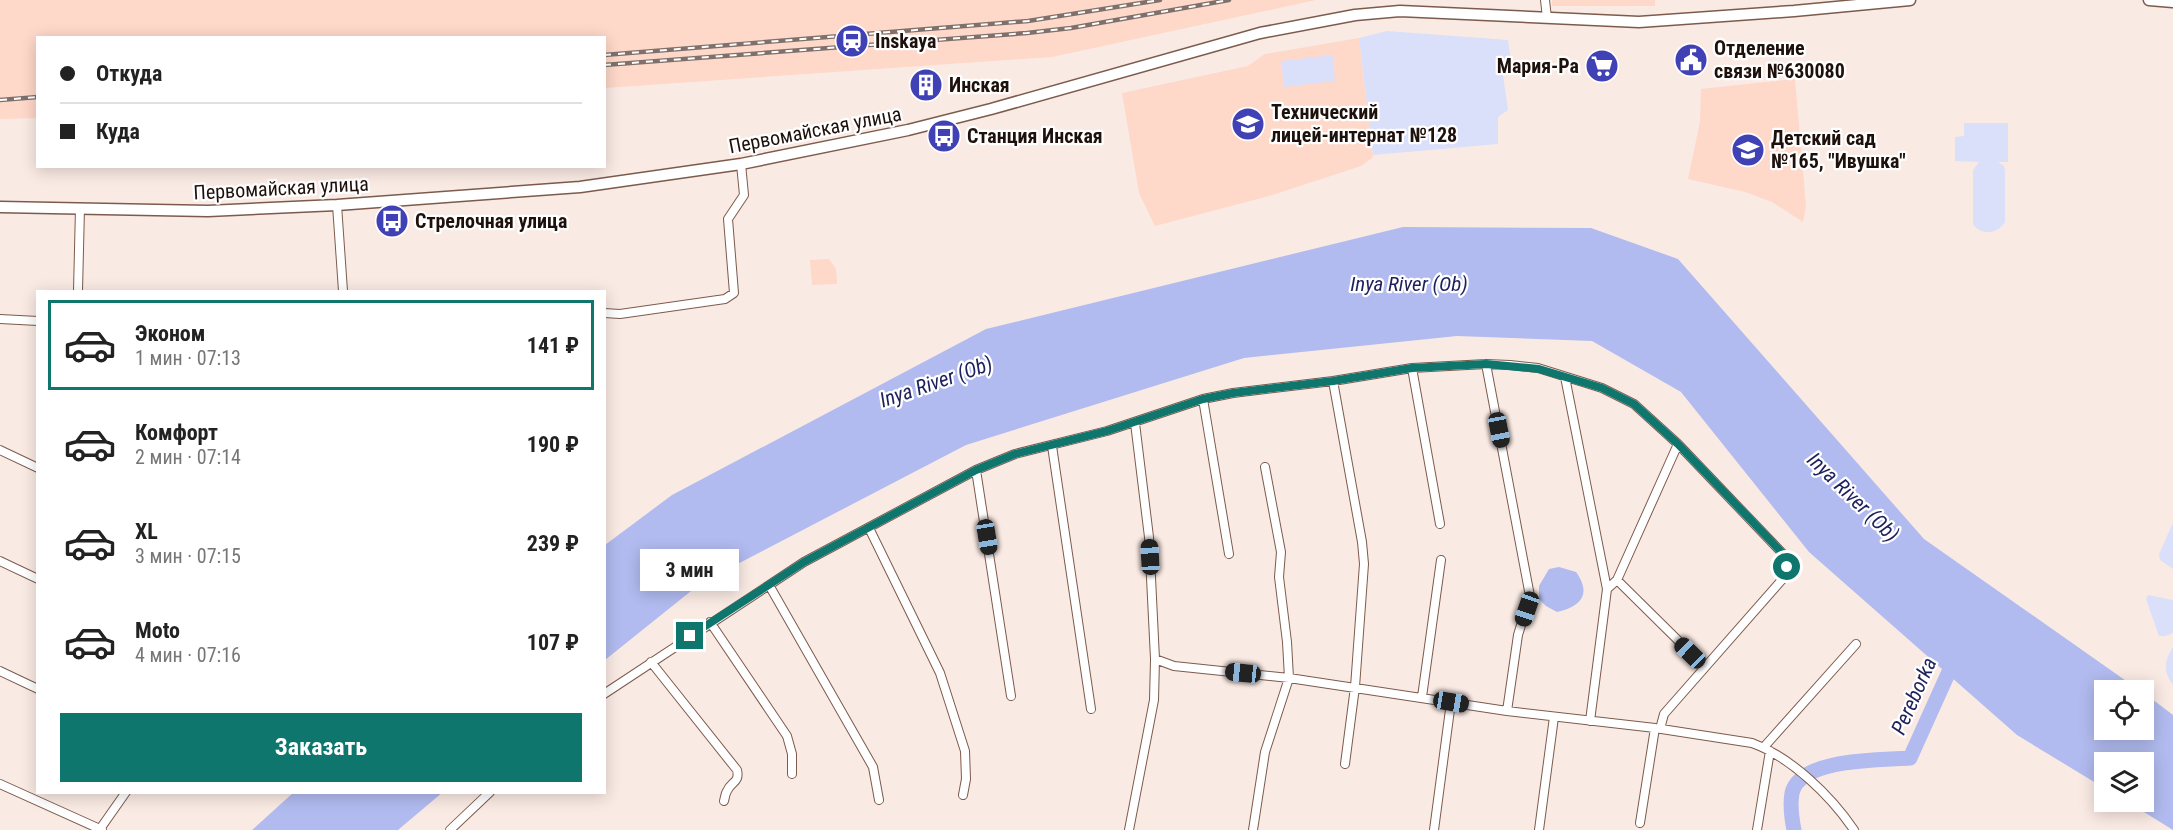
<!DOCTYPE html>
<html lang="ru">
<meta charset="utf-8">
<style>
:root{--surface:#fff;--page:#f6f6f6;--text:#222;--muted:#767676;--line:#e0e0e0;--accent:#0f766e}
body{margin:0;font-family:"Roboto Condensed",sans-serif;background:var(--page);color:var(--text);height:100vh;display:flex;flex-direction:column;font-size:22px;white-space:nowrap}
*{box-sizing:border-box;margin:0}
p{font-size:20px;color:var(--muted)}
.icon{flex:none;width:33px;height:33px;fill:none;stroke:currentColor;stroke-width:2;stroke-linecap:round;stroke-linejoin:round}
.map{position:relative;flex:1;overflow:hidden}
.sheet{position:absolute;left:36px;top:290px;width:570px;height:504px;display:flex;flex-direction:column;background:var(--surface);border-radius:0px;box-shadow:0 3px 15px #0003}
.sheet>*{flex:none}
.hud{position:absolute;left:36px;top:36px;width:570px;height:132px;border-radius:0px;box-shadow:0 3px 15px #0003;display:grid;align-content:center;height:132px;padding:0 24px;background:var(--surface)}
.fabs{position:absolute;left:2094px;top:680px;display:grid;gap:12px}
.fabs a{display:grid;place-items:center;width:60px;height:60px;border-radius:0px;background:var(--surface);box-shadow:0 3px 15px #0003;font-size:30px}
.end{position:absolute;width:27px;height:27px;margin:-14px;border:8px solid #0f766e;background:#fff;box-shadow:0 0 0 3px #fff}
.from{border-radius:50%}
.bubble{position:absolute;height:42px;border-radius:0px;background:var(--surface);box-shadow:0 3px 15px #0003;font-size:20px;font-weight:700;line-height:42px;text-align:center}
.car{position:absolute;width:18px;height:36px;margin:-18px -9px;border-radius:8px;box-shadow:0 0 4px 2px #0007;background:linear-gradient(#222 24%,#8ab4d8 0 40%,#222 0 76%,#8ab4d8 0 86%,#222 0)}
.hud b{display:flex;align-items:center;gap:21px;height:57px;font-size:22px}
.hud b+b{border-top:2px solid var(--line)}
.hud i{width:15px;height:15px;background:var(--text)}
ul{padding:10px 0 0;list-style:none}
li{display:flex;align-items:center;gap:18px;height:90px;margin:0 12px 9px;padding:0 12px;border:3px solid transparent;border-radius:0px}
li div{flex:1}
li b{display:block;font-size:22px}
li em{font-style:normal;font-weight:700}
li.on{border-color:var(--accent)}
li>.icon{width:54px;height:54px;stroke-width:1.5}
.action{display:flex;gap:12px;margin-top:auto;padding:12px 24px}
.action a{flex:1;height:69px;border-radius:0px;background:var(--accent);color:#fff;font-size:24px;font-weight:700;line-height:69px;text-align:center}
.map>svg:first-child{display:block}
</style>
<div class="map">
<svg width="2173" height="830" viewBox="0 0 2173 830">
<rect width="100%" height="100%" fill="#faeae4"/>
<path fill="#fed8c9" d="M0 0H1316L1052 57 605 88 604 38H38L37 118 0 119Z
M1552 0H1655V6H1552Z
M1359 38 1373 157 1361 166 1269 196 1155 226 1139 193 1122 93 1248 66 1265 54Z
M1795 79 1806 206 1803 222 1772 202 1745 192 1688 179 1700 122 1701 89Z
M829 259 836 269 837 284 812 285 810 260Z"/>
<path fill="#dadffa" d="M1387 31 1508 40 1512 67 1502 69 1508 110 1498 117V144L1373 155 1359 38Z
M1333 55 1335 81 1284 87 1281 61Z
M1964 123H2008V162H1998L2004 166 2005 171V222C1998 234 1981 236 1973 224V170L1979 162 1955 161V137L1964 136Z
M2173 523V569L2160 560 2159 554Z
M2148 595 2173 600V633L2165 636H2159L2146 599Z
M2173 647V685C2163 671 2164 661 2173 647Z"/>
<path fill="#b1bbef" d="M1403 227 1591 228 1678 259 1924 539 2139 690H2104V729H2144V693L2173 715V830L2126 801H2144V762H2104V788L2017 735 1809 552 1681 392 1592 341 1457 336 1244 358 966 445 701 583 605 660V545L672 495 986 329Z
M1559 567 1576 572C1592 594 1581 607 1557 612L1546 606 1539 599V586L1549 569Z
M294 792H443L398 830H252Z"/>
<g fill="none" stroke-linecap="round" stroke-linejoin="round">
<path stroke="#b1bbef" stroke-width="15" d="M1794 830C1792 820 1790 804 1792 793 1800 758 1881 760 1910 758L1956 656"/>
<g stroke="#7c5b4d" stroke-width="10">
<path id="minor" d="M1545 0 1547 18
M337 205 343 291
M78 291 80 208
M604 313 620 314 725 299 734 293 728 219 744 195 741 164
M0 319 38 321
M1486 364 1530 596 1518 635 1507 711
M1412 368 1440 524
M1565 377 1607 589
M1333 381 1362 542 1364 564 1355 687 1345 764
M1203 399 1229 554
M1135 423 1149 537 1155 659 1174 666 1289 678 1507 711 1655 728 1752 743C1791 757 1831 796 1854 830
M1052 446 1091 709
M0 450 38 468
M976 470 1011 696
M869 528 940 673 965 751 966 779 963 795
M0 561 38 579
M1617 580 1705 667
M769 585 873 767 879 800
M710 622 787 736 792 754V774
M651 662 737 770C740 783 731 781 727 791 725 794 725 798 724 801
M0 671 38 689
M604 694 804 562 976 470 1015 454 1107 431 1203 399 1233 393 1333 381 1412 368 1486 364 1510 365 1538 368 1602 388 1634 404 1678 444 1784 555 1787 567V574L1664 714 1660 729
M1422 697 1441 560
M1590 721 1607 589 1617 580 1678 444
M1764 747 1856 644
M0 784 102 830
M1640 823 1655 728
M100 829 126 792
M450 830 490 792
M1129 830 1154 700 1155 659
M1253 830 1265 752 1289 678 1287 642 1279 577 1281 552 1265 467
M1434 830 1451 702
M1539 830 1554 717
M1757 830 1770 751"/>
</g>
<g stroke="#7c5b4d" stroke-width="13">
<path id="secondary" d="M2149 0 2173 2
M0 207 208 211 337 205 580 187 741 164 908 130 991 109 1260 33 1355 15 1400 11 1639 22 1794 11 1910 0"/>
</g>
<use href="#minor" stroke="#fff" stroke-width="8"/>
<use href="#secondary" stroke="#fff" stroke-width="10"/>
<g stroke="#7f706b" stroke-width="4.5">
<path id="rail" d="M604 55 1028 21 1160 0
M604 65 1027 33 1071 28 1229 0
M0 100 38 97"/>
</g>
<use href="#rail" stroke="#fff" stroke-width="2" stroke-dasharray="7" stroke-linecap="butt"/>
</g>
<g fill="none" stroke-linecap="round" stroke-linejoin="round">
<path stroke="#0f766e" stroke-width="8" d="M690 636 804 562 976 470 1015 454 1107 431 1203 399 1233 393 1333 381 1412 368 1486 364 1539 369 1602 388 1634 404 1678 444 1769 539 1784 555 1787 567"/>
</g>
<defs>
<g id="station-disc" transform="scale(1.725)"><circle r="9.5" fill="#4141b6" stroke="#fff"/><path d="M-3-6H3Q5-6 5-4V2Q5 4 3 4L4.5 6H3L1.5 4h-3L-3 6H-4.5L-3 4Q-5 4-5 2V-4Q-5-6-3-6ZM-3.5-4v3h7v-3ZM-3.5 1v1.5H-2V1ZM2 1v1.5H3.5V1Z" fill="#fff"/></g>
<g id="civic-disc" transform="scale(1.725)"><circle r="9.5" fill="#4141b6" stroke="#fff"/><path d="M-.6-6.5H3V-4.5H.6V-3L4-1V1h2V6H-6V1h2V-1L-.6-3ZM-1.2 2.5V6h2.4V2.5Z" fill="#fff"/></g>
<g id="supermarket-disc" transform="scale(1.725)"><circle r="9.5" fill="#4141b6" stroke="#fff"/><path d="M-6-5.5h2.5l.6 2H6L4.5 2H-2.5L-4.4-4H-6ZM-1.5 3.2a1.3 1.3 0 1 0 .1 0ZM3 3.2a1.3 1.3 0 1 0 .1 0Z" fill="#fff"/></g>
<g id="building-disc" transform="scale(1.725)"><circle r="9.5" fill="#4141b6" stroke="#fff"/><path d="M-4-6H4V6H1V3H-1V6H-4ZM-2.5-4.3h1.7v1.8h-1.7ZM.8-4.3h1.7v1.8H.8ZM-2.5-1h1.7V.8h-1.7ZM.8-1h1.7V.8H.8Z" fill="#fff"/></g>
<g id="school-disc" transform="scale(1.725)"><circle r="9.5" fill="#4141b6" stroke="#fff"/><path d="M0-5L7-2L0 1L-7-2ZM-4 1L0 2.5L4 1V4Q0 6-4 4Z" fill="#fff"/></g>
<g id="bus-disc" transform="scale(1.725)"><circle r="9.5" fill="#4141b6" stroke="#fff"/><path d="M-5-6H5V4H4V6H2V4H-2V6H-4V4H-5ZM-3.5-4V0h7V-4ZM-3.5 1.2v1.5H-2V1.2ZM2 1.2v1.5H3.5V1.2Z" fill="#fff"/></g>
</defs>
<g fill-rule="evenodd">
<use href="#station-disc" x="852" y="41"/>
<use href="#civic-disc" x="1691" y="60"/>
<use href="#supermarket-disc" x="1602" y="66"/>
<use href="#building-disc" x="926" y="85"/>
<use href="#school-disc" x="1248" y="124"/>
<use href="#bus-disc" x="944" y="136"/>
<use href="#school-disc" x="1748" y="150"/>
<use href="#bus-disc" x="392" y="221"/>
</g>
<g text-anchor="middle" stroke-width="4.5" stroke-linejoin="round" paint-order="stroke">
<g font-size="20" font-weight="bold" fill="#1e110c" stroke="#fff" text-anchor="start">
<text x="875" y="48">Inskaya</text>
<text x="1714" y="55">Отделение<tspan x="1714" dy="23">связи №630080</tspan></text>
<text x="1579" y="73" text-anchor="end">Мария-Ра</text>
<text x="949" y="92">Инская</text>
<text x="1271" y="119">Технический<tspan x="1271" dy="23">лицей-интернат №128</tspan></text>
<text x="967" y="143">Станция Инская</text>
<text x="1771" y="145">Детский сад<tspan x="1771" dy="23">№165, "Ивушка"</tspan></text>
<text x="415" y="228">Стрелочная улица</text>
</g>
<g font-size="20" fill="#1e110c" stroke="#fff">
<text transform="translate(815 130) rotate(-11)" y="7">Первомайская улица</text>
<text transform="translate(281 188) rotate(-3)" y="7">Первомайская улица</text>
</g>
<g font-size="21" font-style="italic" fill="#1e205b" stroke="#fff">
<text x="1409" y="291">Inya River (Ob)</text>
<text transform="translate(936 382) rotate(-19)" y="7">Inya River (Ob)</text>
<text transform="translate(1853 497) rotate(44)" y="7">Inya River (Ob)</text>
<text transform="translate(1914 696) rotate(-66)" y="7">Pereborka</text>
</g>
</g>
</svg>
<div class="fabs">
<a><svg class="icon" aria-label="locate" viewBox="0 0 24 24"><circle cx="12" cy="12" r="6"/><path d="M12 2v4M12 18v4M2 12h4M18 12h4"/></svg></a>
<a><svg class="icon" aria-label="layers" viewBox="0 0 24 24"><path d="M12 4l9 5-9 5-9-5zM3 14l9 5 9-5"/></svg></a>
</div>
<i class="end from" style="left:1787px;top:567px"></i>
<i class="end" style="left:690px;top:636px"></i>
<div class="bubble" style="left:640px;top:549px;width:99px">3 мин</div>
<i class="car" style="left:1499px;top:430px;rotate:169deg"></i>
<i class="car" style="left:987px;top:537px;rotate:171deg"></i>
<i class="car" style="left:1150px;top:557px;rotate:357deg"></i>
<i class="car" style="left:1527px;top:609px;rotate:199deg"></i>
<i class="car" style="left:1690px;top:653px;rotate:314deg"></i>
<i class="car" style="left:1243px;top:673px;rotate:276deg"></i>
<i class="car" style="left:1451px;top:702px;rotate:99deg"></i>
<div class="hud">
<b><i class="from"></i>Откуда</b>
<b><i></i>Куда</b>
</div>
<section class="sheet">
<ul>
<li class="on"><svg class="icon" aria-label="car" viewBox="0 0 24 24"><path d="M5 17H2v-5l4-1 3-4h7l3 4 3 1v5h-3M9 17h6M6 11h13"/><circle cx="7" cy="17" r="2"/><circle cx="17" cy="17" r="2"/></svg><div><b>Эконом</b><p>1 мин · 07:13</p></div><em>141 ₽</em></li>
<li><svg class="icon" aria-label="car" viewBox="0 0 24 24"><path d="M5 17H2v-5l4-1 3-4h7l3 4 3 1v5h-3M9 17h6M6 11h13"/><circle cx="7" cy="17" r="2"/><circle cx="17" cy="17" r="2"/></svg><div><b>Комфорт</b><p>2 мин · 07:14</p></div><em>190 ₽</em></li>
<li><svg class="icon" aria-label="car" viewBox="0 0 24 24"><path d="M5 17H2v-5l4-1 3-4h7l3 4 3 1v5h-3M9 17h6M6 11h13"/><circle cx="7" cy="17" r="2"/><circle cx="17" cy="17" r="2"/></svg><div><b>XL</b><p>3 мин · 07:15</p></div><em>239 ₽</em></li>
<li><svg class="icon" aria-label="car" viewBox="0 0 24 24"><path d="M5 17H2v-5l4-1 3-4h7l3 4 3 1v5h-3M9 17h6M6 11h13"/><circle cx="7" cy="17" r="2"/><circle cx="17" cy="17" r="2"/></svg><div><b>Moto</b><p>4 мин · 07:16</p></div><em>107 ₽</em></li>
</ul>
<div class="action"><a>Заказать</a></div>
</section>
</div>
